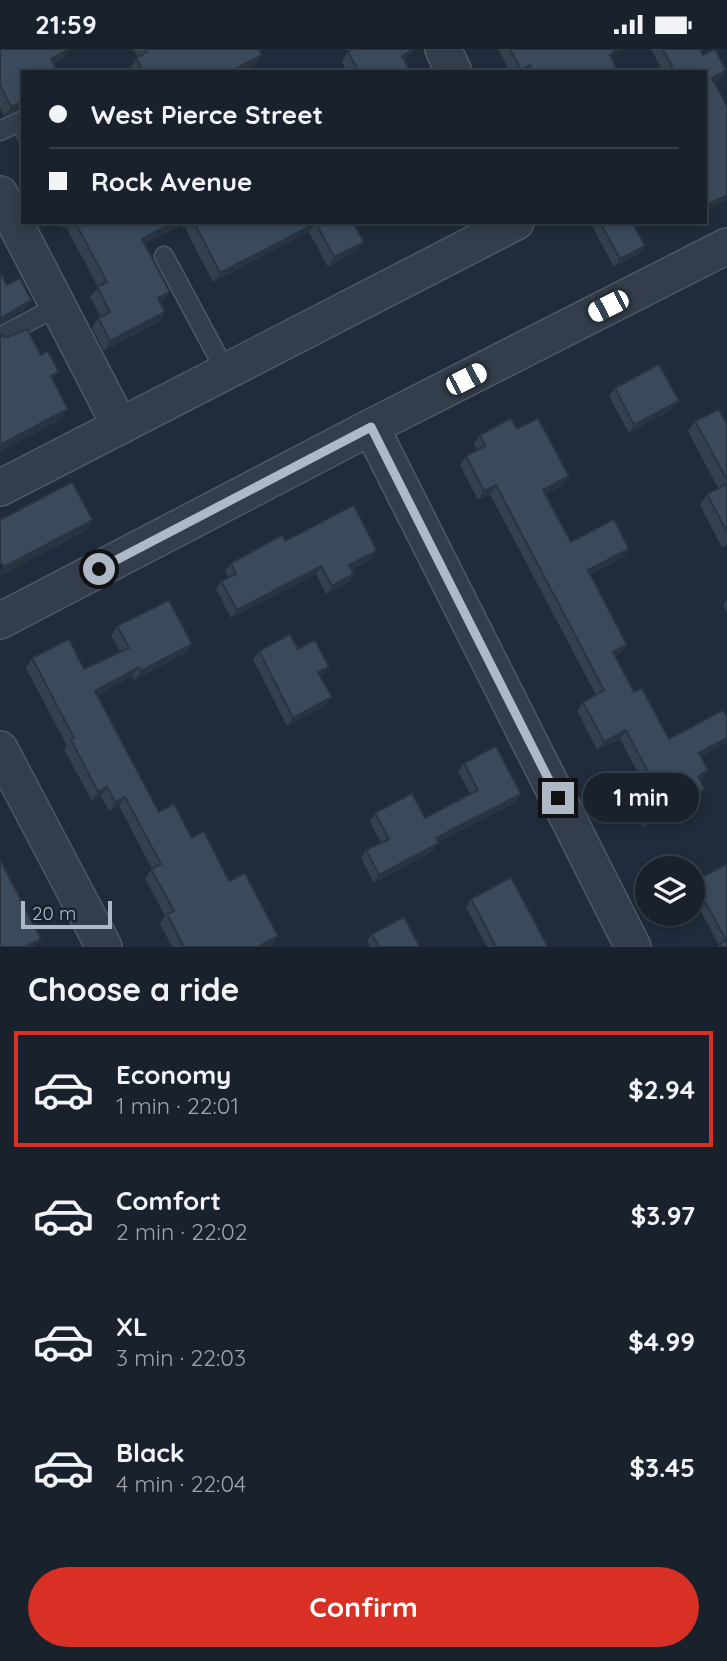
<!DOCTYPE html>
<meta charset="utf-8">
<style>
:root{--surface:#18212c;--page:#212934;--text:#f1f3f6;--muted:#9fa3a9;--line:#363e48;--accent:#d93025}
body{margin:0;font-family:Quicksand,sans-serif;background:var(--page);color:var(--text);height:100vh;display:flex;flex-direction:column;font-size:26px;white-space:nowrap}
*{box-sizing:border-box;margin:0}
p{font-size:23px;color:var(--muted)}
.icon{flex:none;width:38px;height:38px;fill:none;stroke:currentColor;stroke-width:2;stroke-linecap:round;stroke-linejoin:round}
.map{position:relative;height:898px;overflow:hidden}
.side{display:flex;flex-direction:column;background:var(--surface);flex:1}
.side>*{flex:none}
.guide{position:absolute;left:21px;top:21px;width:686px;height:154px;border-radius:0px;box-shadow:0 4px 10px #0003,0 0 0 2px var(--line);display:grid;align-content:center;height:154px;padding:0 28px;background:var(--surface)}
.buttons{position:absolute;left:635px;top:807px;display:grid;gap:14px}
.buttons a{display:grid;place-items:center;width:70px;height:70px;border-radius:50%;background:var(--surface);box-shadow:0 4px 10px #0003,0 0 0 2px var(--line);font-size:35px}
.scale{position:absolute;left:21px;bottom:18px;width:91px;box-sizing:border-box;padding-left:7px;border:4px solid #aeb8c7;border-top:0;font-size:19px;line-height:24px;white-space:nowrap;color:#aeb8c7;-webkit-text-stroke:5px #19222f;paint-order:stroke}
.end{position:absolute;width:32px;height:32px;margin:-16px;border:9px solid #aeb8c7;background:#111;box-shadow:0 0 0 4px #111}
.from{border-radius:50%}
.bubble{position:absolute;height:49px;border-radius:24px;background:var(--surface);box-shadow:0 4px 10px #0003,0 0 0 2px var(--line);font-size:23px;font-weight:700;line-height:49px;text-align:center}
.car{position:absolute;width:21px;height:42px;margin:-21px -10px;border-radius:9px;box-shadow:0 0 5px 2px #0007;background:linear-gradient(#fff 24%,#345 0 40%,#fff 0 76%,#345 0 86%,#fff 0)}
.guide b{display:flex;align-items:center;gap:24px;height:66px;font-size:26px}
.guide b+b{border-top:2px solid var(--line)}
.guide i{width:18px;height:18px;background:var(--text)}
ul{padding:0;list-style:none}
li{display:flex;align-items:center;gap:21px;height:116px;margin:0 14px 10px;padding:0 14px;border:4px solid transparent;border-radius:0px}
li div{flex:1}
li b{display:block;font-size:26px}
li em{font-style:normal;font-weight:700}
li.current{border-color:var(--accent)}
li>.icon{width:63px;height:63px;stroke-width:1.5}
h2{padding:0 28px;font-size:32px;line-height:84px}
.button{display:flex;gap:14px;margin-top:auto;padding:14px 28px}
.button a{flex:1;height:80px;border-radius:42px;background:var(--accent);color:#fff;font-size:28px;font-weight:700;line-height:80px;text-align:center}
.status{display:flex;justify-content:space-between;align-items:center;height:49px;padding:0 35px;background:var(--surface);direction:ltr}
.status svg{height:19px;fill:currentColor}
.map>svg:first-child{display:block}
</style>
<div class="status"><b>21:59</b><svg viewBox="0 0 49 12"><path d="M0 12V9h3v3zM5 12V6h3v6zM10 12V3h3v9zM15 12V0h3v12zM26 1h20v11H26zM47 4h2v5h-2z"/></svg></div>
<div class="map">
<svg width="727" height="898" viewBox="0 0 727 898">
<rect width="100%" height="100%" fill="#202c3b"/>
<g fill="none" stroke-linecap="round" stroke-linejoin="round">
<g stroke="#4e5865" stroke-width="21">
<path id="service" d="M0 82 23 71
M164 207 226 323
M0 288 58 257"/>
</g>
<g stroke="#4e5865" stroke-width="38">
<path id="minor" d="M443 0 454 23
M0 145 120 377
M371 378 633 898
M0 439 516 173
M0 572 371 378 727 197
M0 700 104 898"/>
</g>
<use href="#service" stroke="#333d4b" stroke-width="18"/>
<use href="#minor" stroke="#333d4b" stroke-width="35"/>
</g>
<path fill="#33404e" d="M0 0 63 10 23 23V60L4 67 0 59Z
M133 0H259L255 16 242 23H132L130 19 138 8Z
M347 0H411L405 11 411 23H347L342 12 348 3Z
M498 0H621L611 9 618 23H510Z
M651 0H700L703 6 726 21 720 31 715 33 727 57V151L705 163V23H663Z
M23 77V102L15 87Z
M60 173H353L357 202 328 218 309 183 213 233 183 175 145 194 170 243 163 252 160 254 165 263 159 273 104 302 92 279 98 269 101 268 90 248 98 238 66 178 63 179Z
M567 173H580L570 178Z
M590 173H632L645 197 639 205 614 218Z
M615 339 673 360 629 384 609 347Z
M695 372 727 375V496L722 499 700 456 707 445 718 439 688 382Z
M517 380 563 436 545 445 571 493 629 500 623 508 590 526 627 596 620 605 615 607 634 643 669 690 701 708 702 730 700 731 705 740 698 749 643 779 627 749 633 740 644 735 620 690 597 701 577 662 583 653 596 646 490 445 478 451 460 416 466 407 477 402 474 395 480 386Z
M285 492 377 502 372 510 352 520 354 525 349 533 326 545 316 525 231 569 216 540 221 532 229 529 225 522 231 514Z
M727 550V564L723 556Z
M117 577 192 595 186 604 134 631 132 627 98 646 159 763 192 789 278 887 272 896 268 898H172L160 874 165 867 145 829 152 820 119 757 109 762 101 747 92 752 64 700 67 697 26 619 32 609 84 620 120 603 111 587Z
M298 600 329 618 323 626 321 627 326 656 287 677 253 610 259 602Z
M464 714 521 745 516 753 438 793 433 802 374 834 361 809 366 801 381 794 370 772 375 764 425 769 470 745 458 722Z
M727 815V898H718L719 896 693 848V833L694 832Z
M471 850 548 898H487L466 858Z
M372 885 420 898H370L367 892Z"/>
<path fill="#293440" d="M69 0 63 10 44 19 51 10Z
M617 0H621L603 16 610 6Z
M412 1 405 11 402 7Z
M262 6 255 16 242 23H230Z
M530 16 526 23H520L521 21Z
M726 21 720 31 706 38 712 29Z
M23 53V60L4 67 11 58Z
M727 146V151L705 163V157Z
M174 173H184L136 199 142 190Z
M573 173H580L570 178Z
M316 174 309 183 213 233 220 224Z
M364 193 357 202 328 218 334 208Z
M645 197 639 205 614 218 620 210Z
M170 243 163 252 151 258 158 249Z
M31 251 24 261 0 276V270Z
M165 263 159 273 104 302 110 292Z
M59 323 51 333V327Z
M679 352 673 360 629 384 634 376Z
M68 360 61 371 0 403V396Z
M569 427 563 436 536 450 543 441Z
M496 436 490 445 478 451 484 442Z
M93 471 85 483 0 527V523L4 518Z
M629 500 623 508 582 530 588 521Z
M377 502 372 510 344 524 349 516Z
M321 517 316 525 231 569 237 561Z
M354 525 349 533 326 545 332 537Z
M192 595 186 604 134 631 141 622Z
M627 596 620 605 607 612 613 603Z
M139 618 132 627 89 651 95 642Z
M329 618 323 626 313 631 318 623Z
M332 648 326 656 287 677 293 669Z
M626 681 620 690 597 701 604 693Z
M727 689V694L693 712 699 704Z
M708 721 702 730 691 736 698 727Z
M107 738 101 747 92 752 98 743Z
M705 740 698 749 643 779 649 770Z
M521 745 516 753 430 797 436 789Z
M125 748 119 757 109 762 115 753Z
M439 794 433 802 374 834 379 826Z
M278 887 272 896 268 898H258Z
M41 890 35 898H25Z"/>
<path fill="#3b4a5b" stroke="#293440" stroke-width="2" d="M0 0H69L51 10 58 22 56 23H23V53L11 58 0 36Z
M145 0H259L262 6 230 23H144L136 9 147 3Z
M353 0H411L412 1 402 7 411 23H359L348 3Z
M510 0H617L610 6 618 23H534L530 16 521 21Z
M663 0H700L703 6 715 0 726 21 712 29 727 57V146L705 157V23H675Z
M75 173H174L142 190 170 243 158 249 165 263 110 292 98 269 110 263 97 238 107 233Z
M194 173H353L364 193 334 208 316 174 220 224Z
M600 173H632L645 197 620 210Z
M0 222 7 236 20 229 31 251 0 270Z
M27 280 41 306 48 302 59 323 51 327 68 360 0 396V285L2 287 8 288Z
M659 315 679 352 634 376 615 339Z
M719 360 727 375V431L695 372Z
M511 369 517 380 538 369 569 427 543 441 571 493 614 470 629 500 588 521 627 596 613 603 634 643 642 639 669 690 723 661 727 668V689L699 704 708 721 698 727 705 740 649 770 633 740 652 731 626 681 604 693 583 653 604 641 496 436 484 442 466 407 485 397 480 386Z
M72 433 93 471 4 518 1 514 0 515V471Z
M727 435V483L707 445Z
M354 456 377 502 349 516 354 525 332 537 321 517 237 561 221 532 236 525 231 514 282 486 285 492Z
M169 551 192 595 141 622 139 618 95 642 159 763 174 755 192 789 204 782 229 832 245 824 278 887 258 898H184L167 865 174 862 151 820 161 815 125 748 115 753 107 738 98 743 71 691 74 689 32 609 69 590 84 620 129 599 117 577Z
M290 585 298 600 315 591 329 618 318 623 332 648 293 669 259 602Z
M496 697 521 745 436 789 439 794 379 826 366 801 389 790 375 764 412 744 425 769 478 741 464 714Z
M0 810 41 890 25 898H0Z
M727 815V898H722L720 895 726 891 694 832Z
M511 828 548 898H496L471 850Z
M404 868 420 898H379L372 885Z"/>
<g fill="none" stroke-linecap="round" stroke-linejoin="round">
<path stroke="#aeb8c7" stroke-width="9" d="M99 520 371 378 558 749"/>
</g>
</svg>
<div class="buttons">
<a><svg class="icon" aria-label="layers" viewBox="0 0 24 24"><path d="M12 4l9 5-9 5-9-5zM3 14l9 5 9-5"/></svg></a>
</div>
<div class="scale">20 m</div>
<i class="end from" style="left:99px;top:520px"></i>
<i class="end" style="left:558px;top:749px"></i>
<div class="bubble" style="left:583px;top:724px;width:116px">1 min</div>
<i class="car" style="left:608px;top:257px;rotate:243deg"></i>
<i class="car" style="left:466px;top:330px;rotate:63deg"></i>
<div class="guide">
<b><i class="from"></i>West Pierce Street</b>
<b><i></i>Rock Avenue</b>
</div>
</div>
<section class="side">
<h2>Choose a ride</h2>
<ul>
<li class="current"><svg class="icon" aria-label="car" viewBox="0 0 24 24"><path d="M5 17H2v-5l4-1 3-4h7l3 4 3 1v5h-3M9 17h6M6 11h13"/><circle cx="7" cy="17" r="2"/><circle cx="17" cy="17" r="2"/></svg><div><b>Economy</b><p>1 min · 22:01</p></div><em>$2.94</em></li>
<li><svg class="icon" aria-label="car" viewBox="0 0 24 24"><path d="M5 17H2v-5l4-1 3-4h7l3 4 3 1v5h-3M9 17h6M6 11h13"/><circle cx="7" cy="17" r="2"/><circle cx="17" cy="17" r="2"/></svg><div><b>Comfort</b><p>2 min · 22:02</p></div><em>$3.97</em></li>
<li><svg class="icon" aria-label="car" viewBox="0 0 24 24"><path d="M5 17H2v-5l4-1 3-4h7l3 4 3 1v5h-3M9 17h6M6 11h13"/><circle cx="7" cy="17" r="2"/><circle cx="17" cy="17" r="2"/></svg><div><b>XL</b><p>3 min · 22:03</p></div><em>$4.99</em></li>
<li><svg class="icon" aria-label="car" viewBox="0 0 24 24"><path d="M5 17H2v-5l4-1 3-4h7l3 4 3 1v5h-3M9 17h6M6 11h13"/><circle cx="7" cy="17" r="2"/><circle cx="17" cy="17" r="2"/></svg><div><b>Black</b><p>4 min · 22:04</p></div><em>$3.45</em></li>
</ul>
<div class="button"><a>Confirm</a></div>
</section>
